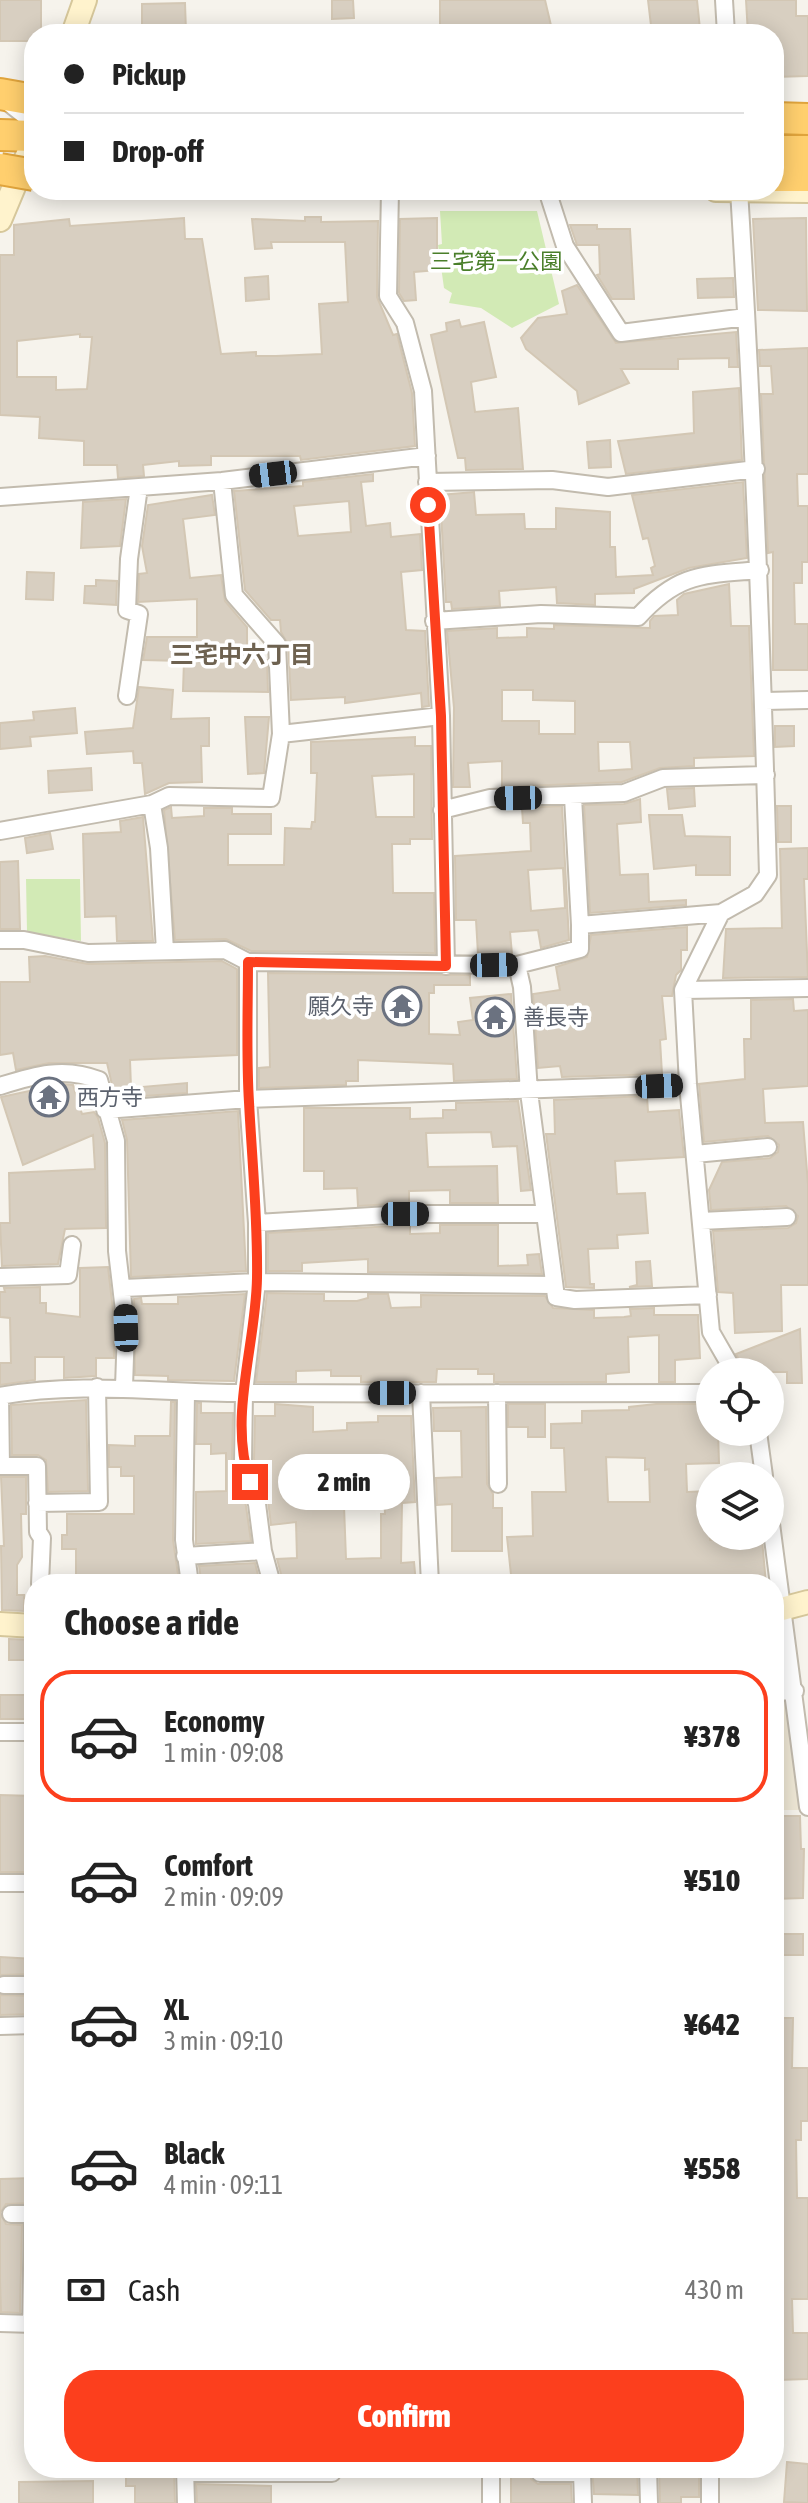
<!DOCTYPE html>
<meta charset="utf-8">
<style>
:root{--surface:#fff;--page:#f2f2f2;--text:#222;--muted:#767676;--line:#e0e0e0;--accent:#fc3f1d}
body{margin:0;font-family:"Asap Condensed","Noto Sans JP",sans-serif;background:var(--page);color:var(--text);height:100vh;display:flex;flex-direction:column;font-size:30px;white-space:nowrap}
*{box-sizing:border-box;margin:0}
p{font-size:26px;color:var(--muted)}
.icon{flex:none;width:44px;height:44px;fill:none;stroke:currentColor;stroke-width:2;stroke-linecap:round;stroke-linejoin:round}
.map{position:relative;flex:1;overflow:hidden}
.sheet{position:absolute;left:24px;top:1574px;width:760px;height:904px;display:flex;flex-direction:column;background:var(--surface);border-radius:32px;box-shadow:0 4px 20px #0003}
.sheet>*{flex:none}
.guide{position:absolute;left:24px;top:24px;width:760px;height:176px;border-radius:32px;box-shadow:0 4px 20px #0003;display:grid;align-content:center;height:176px;padding:0 40px;background:var(--surface)}
.buttons{position:absolute;left:696px;top:1358px;display:grid;gap:16px}
.buttons a{display:grid;place-items:center;width:88px;height:88px;border-radius:50%;background:var(--surface);box-shadow:0 4px 20px #0003;font-size:40px}
.end{position:absolute;width:36px;height:36px;margin:-18px;border:10px solid #fc3f1d;background:#fff;box-shadow:0 0 0 4px #fff}
.from{border-radius:50%}
.bubble{position:absolute;height:56px;border-radius:28px;background:var(--surface);box-shadow:0 4px 20px #0003;font-size:26px;font-weight:800;line-height:56px;text-align:center}
.car{position:absolute;width:24px;height:48px;margin:-24px -12px;border-radius:10px;box-shadow:0 0 6px 2px #0007;background:linear-gradient(#222 24%,#8ab4d8 0 40%,#222 0 76%,#8ab4d8 0 86%,#222 0)}
.guide b{display:flex;align-items:center;gap:28px;height:76px;font-size:30px}
.guide b+b{border-top:2px solid var(--line)}
.guide i{width:20px;height:20px;background:var(--text)}
ul{padding:0;list-style:none}
li{display:flex;align-items:center;gap:24px;height:132px;margin:0 16px 12px;padding:0 24px;border:4px solid transparent;border-radius:32px}
li div{flex:1}
li b{display:block;font-size:30px}
li em{font-style:normal;font-weight:800}
li.selected{border-color:var(--accent)}
li>.icon{width:72px;height:72px;stroke-width:1.5}
h2{padding:0 40px;font-size:36px;line-height:96px}
.pay{display:flex;align-items:center;gap:20px;height:88px;padding:0 40px;font-size:30px}
.pay p{margin-inline-start:auto}
.action{display:flex;gap:16px;margin-top:auto;padding:16px 40px}
.action a{flex:1;height:92px;border-radius:32px;background:var(--accent);color:#fff;font-size:32px;font-weight:800;line-height:92px;text-align:center}
.map>svg:first-child{display:block}
</style>
<div class="map">
<svg width="808" height="2503" viewBox="0 0 808 2503">
<rect width="100%" height="100%" fill="#f6f3ec"/>
<path fill="#efe8d6" d="M789 1694 800 1810H774V1695Z"/>
<path fill="#d2eab5" d="M440 211H537L559 304 512 328 481 308 449 303 452 293 444 288 438 245 442 244Z
M26 879H80L81 941 27 932Z"/>
<path fill="#d8cfc1" stroke="#d3c7b4" stroke-width="2" fill-rule="evenodd" d="M0 0H41V34H34V41H0Z
M332 0H353L354 18 332 19Z
M440 0H545L553 34H440Z
M648 0H697L700 29 652 34Z
M746 0H796V16H808V76L774 77V34H748Z
M185 3 186 32 142 33V4Z
M305 217H321V222L378 221 377 297 393 335 397 334 412 393 415 446 301 460 300 456H211V465L179 466V461L143 465 144 476 118 478 117 465H84V441L39 438 40 417 0 415V255H14V225L69 219 70 226 184 218 185 239H202L221 354 256 352V356H276L322 354 319 304 348 302 345 242H271L272 248 255 249 252 219 305 221ZM80 334V337H92L87 389 56 390V377H17V341Z
M437 218V270L414 272 416 300 404 301 399 293 400 219Z
M806 218 807 311 758 310 753 219Z
M570 225H597V229H630L634 299H612L597 275 600 274 599 245H577Z
M268 276 269 299 246 301 245 278Z
M733 278 734 297 698 298 697 279Z
M577 285 616 343 736 332 738 367H729V358L678 359V369H621L629 383 579 404 577 391 526 349 521 338 538 318 567 314 562 291Z
M459 320 461 327 484 322 496 377 471 382 475 412 518 408 523 469 466 470 465 458H458L431 335 447 331 446 323Z
M808 348V474H797L798 506H808V562H802V583H794L795 624H808V670H773V552L768 553 761 394H773L771 366H760L759 350Z
M739 388 742 460 626 474 618 441 694 433 693 392Z
M610 440 611 467 589 468 587 442Z
M373 474V481L361 482 366 526 390 523 391 537 420 534 422 570 401 572 406 630 425 631 429 706 422 707 421 693 345 703V697L291 700 288 644 281 632 280 620H271L245 590 234 491 303 486V482ZM349 501 351 532 298 536 294 506Z
M743 482 747 558 689 568 634 589V593L595 594V605L557 603 556 587 499 591 500 606 452 609 451 602H446L440 495 474 492 476 515 524 514 525 529H556V508L610 512V547H615L616 577 653 575 651 568 655 566 648 538 643 539 632 495Z
M212 495 215 515 183 519 190 578 221 575 225 601 247 627V660H267L268 692 183 691 184 661 143 660 147 637H197V599L138 602 139 574 147 573 142 546 148 505Z
M126 499 120 546 81 548 83 502Z
M27 572 54 573 53 600 26 599Z
M96 580 117 581 116 605 84 603 85 586H96Z
M729 584 731 626H749L754 756 694 758V766L660 768 622 782 502 787V761L468 763 470 787H453L454 708 447 631 497 628V638L527 637V628L554 629V625L650 628V621L654 616 678 615 677 600 684 594ZM502 690H533V700L575 701V734H539V721H502ZM598 742H630L632 769 599 771Z
M139 687 173 690 171 719 209 718V746H201L202 782 169 783 145 794 142 763H134L133 751 87 754 85 732 133 728Z
M75 708 77 733 30 737 31 746 0 749V723L34 720 33 712Z
M245 717H269L264 773 248 774Z
M775 726H794V746L775 747Z
M415 737V746H431L432 839H410V844H392L393 893H434L435 953 251 951 226 939 175 940 164 810 171 807 172 818 204 816V808H232V814H271V834H228V865H284L285 828 311 829 312 822H315L317 773H311V742ZM414 774V817H376L372 776Z
M91 768 92 790 49 793 48 771Z
M694 788 695 806 669 809 667 789Z
M640 799 641 822 617 824 620 875 648 874 649 902 686 900V905L590 913 584 805 624 804Z
M562 806 569 940 541 948 538 930 510 932 512 954H478L476 920H456L455 856 531 851 530 823H523L522 808ZM563 868 565 908 531 911 528 870Z
M777 806H791V842H778Z
M649 815H682L685 836 730 837V875H696V865L654 869Z
M143 817 153 941H117L116 916 85 917 83 834 121 832 120 821Z
M50 833 53 849 27 853 25 838Z
M808 848V879H804L808 977 723 978 726 929 782 928 780 849Z
M18 861 20 929H0V862Z
M687 927V950H681V970L676 975 672 996H662L666 1039 660 1040 662 1074 562 1077 560 1066 538 1068 533 994 560 990 556 967 587 957 591 935Z
M45 956 88 964 222 961 237 969V1055L130 1060 131 1088 187 1083V1093L115 1098 107 1063H49L16 1070 13 1053 0 1055V982H30L29 957Z
M268 973 470 975V985H434V993H429V1034L460 1035 458 1022 473 1020 470 998 511 994 517 1079 454 1081 453 1064 358 1060V1081H346V1085L259 1088V1068L270 1067Z
M793 999 794 1011 808 1010V1086L763 1089 765 1123 803 1122 808 1184V1285H781L782 1331 735 1333 733 1293 718 1292 713 1231 788 1228 796 1223 798 1216 786 1206 711 1210 709 1190 722 1162 770 1158 778 1152 779 1145 768 1136 704 1142 699 1084 745 1079 744 1039H751V1000Z
M62 1084 73 1085 82 1114 94 1112 98 1118 105 1143 106 1228 65 1229 58 1264 2 1266 0 1223H10L9 1173 95 1169 93 1135 23 1165 1 1097Z
M647 1096 648 1112 679 1110 684 1157 615 1161 617 1194 645 1193 648 1233 617 1235 618 1248 588 1249 590 1284H594V1288L566 1287 546 1134H555L554 1100Z
M518 1101 531 1190 521 1191 517 1146 493 1147 491 1132 426 1133 428 1167 497 1166 498 1203H450V1190L409 1191V1203L358 1206 357 1188 324 1189V1171H304V1108H410V1119L443 1118V1110H456V1103Z
M238 1111 246 1271 131 1277 127 1140 122 1120Z
M410 1225V1234L440 1233V1225H498V1266L528 1265 527 1255 539 1254 542 1274 368 1272V1259L302 1263V1271H268V1233Z
M650 1261 652 1286 629 1287 637 1285 636 1262Z
M108 1267 115 1328 114 1358H96V1376L64 1378V1357H35V1380L0 1385V1363H11L10 1318 0 1317V1292H5L4 1288 40 1287V1303H46V1313L80 1317V1268Z
M267 1293 324 1294V1301H357L368 1298V1294H388L391 1308 421 1307V1295L545 1296 553 1308 594 1310V1318L624 1317 631 1316 630 1309 654 1308V1315H698L700 1358 675 1360V1382H659V1335L628 1337 629 1372 606 1374V1382H494V1374H478V1369H437L436 1382H361V1376H331V1370L296 1371V1382H256Z
M245 1294 234 1381 168 1380V1376L135 1375 134 1299 141 1298 142 1304H178V1297Z
M800 1329 802 1383H787V1372H745L736 1354Z
M86 1400 88 1491 48 1492 46 1460 38 1455H12L11 1405Z
M171 1402H175L173 1540 179 1581 76 1584V1549H62V1535H67V1514H134V1476H121V1467H109V1445L135 1446V1436H170Z
M197 1403H201V1413H233L232 1461 246 1506 251 1541 196 1544V1492L226 1491V1453L211 1454V1444H196Z
M275 1404 313 1407V1432L347 1430V1423L378 1422V1416H411L415 1502 402 1503 401 1563 414 1562 416 1584H325V1576L282 1578 277 1559 297 1558 296 1522 271 1525 268 1501 254 1459 255 1416H275ZM383 1462 385 1514H381V1558L346 1559 344 1506 338 1463Z
M508 1404H545V1437H528V1427H508Z
M656 1404H710V1432H718L719 1463 686 1464 687 1492 710 1491V1540L762 1539 766 1584H695V1580L635 1583V1575L586 1577 587 1584H512L507 1537 533 1536 532 1492H566L564 1448H551V1424L582 1423V1411L629 1410V1407ZM606 1457 645 1458V1470L649 1469 650 1502H608Z
M486 1407 487 1484 493 1494V1508H502V1551H452V1504L437 1505 436 1478 462 1477 461 1431H434L433 1408Z
M1 1477H26V1514H21L22 1557 17 1565V1595H24V1611L2 1610 1 1546H4Z
M255 1563 259 1579 252 1580V1576L201 1580 199 1566Z
M9 1639 34 1640V1660H9Z
M0 1695H34V1719H0Z
M0 1795 34 1796V1872H0Z
M774 1816H800L801 1849H804L803 1898 774 1899Z
M774 1934H803V1955H774Z
M0 1957 34 1959V1974L0 1975Z
M0 1995 34 1996V2014L0 2015Z
M774 2018H793L792 2068H808V2121H801V2140H796L797 2198H808V2299H792L793 2333H808V2379L778 2380Z
M34 2178V2203L6 2204 0 2213 6 2224 22 2225 20 2313 1 2312 0 2281V2179Z
M787 2462 808 2464V2503L784 2502Z
M126 2468H174L175 2503H135V2486H126Z
M592 2468H637L638 2495 594 2494Z
M659 2468H699V2497H681V2503H660Z
M530 2470 531 2479 538 2484H571L572 2503H511V2472Z
M93 2481V2503H19V2482Z
M196 2484 271 2486V2503H197Z"/>
<g fill="none" stroke-linecap="round" stroke-linejoin="round">
<g stroke="#c2bbae" stroke-width="20">
<path id="street" d="M724 0 726 34
M5 100 34 123
M390 190 388 296 405 323 423 391 441 716 446 966
M547 190 565 246 621 333 746 317
M427 482 552 480 608 487 756 469
M0 497 222 481 427 456
M434 621 541 614 638 617C679 572 703 575 760 570
M127 696 139 614 127 610 129 559 139 487
M765 701 808 700
M281 734 441 716
M573 797 580 925
M152 804 159 848 165 951
M442 810 490 798 624 793 663 778 766 775
M0 831 152 804 169 796 271 798 281 734 277 644 234 595 222 481
M721 913 683 990 688 1084 711 1332 734 1372
M0 940H24L88 953 225 950 248 962 517 965 580 949V925L721 913 755 894 768 875C762 646 753 418 739 190
M248 962V1099L257 1223V1282L244 1393 243 1461 257 1504 263 1551 272 1584
M517 965 522 987 529 1092 556 1297 575 1300 708 1295
M683 990 808 988
M0 1086C35 1075 64 1066 99 1080L116 1141 117 1251 126 1328 124 1387
M105 1110 248 1099 688 1084
M695 1154 768 1147
M701 1221 787 1217
M257 1223 405 1214H545
M0 1277 68 1275 72 1245
M124 1288 257 1282 552 1285
M186 1393 184 1540 190 1584
M421 1393 430 1584
M497 1393 498 1484
M0 1396C81 1381 160 1393 242 1393 398 1394 554 1393 710 1393
M0 1396 1 1466H37L38 1532 42 1538 40 1584
M758 1432 764 1476
M37 1503 99 1502 97 1387
M770 1516 808 1807
M185 1556 263 1551
M774 1692 795 1691
M0 1732H34
M0 1883H34
M4 1985H34
M0 2026 34 2025
M11 2214H34
M0 2323 34 2324
M31 2324 33 2214
M185 2468 186 2503
M491 2468V2503
M648 2468 649 2503
M185 2473H332
M540 2473H582L583 2503
M710 2503V2468"/>
</g>
<g stroke="#d6c79b" stroke-width="26">
<path id="secondary" d="M73 34 85 0
M716 190 808 191
M0 220 34 139
M774 1611 808 1602
M0 1624 34 1626"/>
</g>
<g stroke="#e0a43c" stroke-width="34">
<path id="highway" d="M0 94 34 100
M774 118 808 119
M0 135 34 136
M774 151H808
M774 176H808"/>
</g>
<use href="#street" stroke="#fff" stroke-width="16"/>
<use href="#secondary" stroke="#fff3cd" stroke-width="22"/>
<use href="#highway" stroke="#ffcf6e" stroke-width="30"/>
<g stroke="#e0a43c" stroke-width="34" stroke-linecap="butt">
<path id="highway-bridge" d="M0 169 34 175"/>
</g>
<use href="#highway-bridge" stroke="#ffcf6e" stroke-width="30"/>
</g>
<g fill="none" stroke-linecap="round" stroke-linejoin="round">
<path stroke="#fc3f1d" stroke-width="10" d="M250 1482C228 1417 256 1345 257 1278 258 1219 252 1161 249 1102 246 1055 248 1008 248 962L446 966 441 716 428 505"/>
</g>
<defs>
<g id="temple-ring" transform="scale(2)"><circle r="9.5" fill="#fff" stroke="#6b7280" stroke-width="1.5"/><path d="M0-6L5-2H3V0L6.5 2.5H4V6H1.5V3h-3V6H-4V2.5H-6.5L-3 0V-2H-5Z" fill="#6b7280"/></g>
</defs>
<g fill-rule="evenodd">
<use href="#temple-ring" x="402" y="1006"/>
<use href="#temple-ring" x="495" y="1017"/>
<use href="#temple-ring" x="49" y="1097"/>
</g>
<g text-anchor="middle" stroke-width="7" stroke-linejoin="round" paint-order="stroke">
<g font-size="22" fill="#4a7f2a" stroke="#fff">
<text x="496" y="269">三宅第一公園</text>
</g>
<g font-size="22" fill="#5b616d" stroke="#fff" text-anchor="start">
<text x="374" y="1014" text-anchor="end">願久寺</text>
<text x="523" y="1025">善長寺</text>
<text x="77" y="1105">西方寺</text>
</g>
<g font-size="24" font-weight="bold" fill="#6e6250" stroke="#fff">
<text x="242" y="663">三宅中六丁目</text>
</g>
</g>
</svg>
<div class="buttons">
<a><svg class="icon" aria-label="locate" viewBox="0 0 24 24"><circle cx="12" cy="12" r="6"/><path d="M12 2v4M12 18v4M2 12h4M18 12h4"/></svg></a>
<a><svg class="icon" aria-label="layers" viewBox="0 0 24 24"><path d="M12 4l9 5-9 5-9-5zM3 14l9 5 9-5"/></svg></a>
</div>
<i class="end from" style="left:428px;top:505px"></i>
<i class="end" style="left:250px;top:1482px"></i>
<div class="bubble" style="left:278px;top:1454px;width:132px">2 min</div>
<i class="car" style="left:273px;top:474px;rotate:263deg"></i>
<i class="car" style="left:518px;top:798px;rotate:269deg"></i>
<i class="car" style="left:494px;top:965px;rotate:89deg"></i>
<i class="car" style="left:659px;top:1086px;rotate:88deg"></i>
<i class="car" style="left:405px;top:1214px;rotate:90deg"></i>
<i class="car" style="left:126px;top:1328px;rotate:358deg"></i>
<i class="car" style="left:392px;top:1393px;rotate:270deg"></i>
<div class="guide">
<b><i class="from"></i>Pickup</b>
<b><i></i>Drop-off</b>
</div>
<section class="sheet">
<h2>Choose a ride</h2>
<ul>
<li class="selected"><svg class="icon" aria-label="car" viewBox="0 0 24 24"><path d="M5 17H2v-5l4-1 3-4h7l3 4 3 1v5h-3M9 17h6M6 11h13"/><circle cx="7" cy="17" r="2"/><circle cx="17" cy="17" r="2"/></svg><div><b>Economy</b><p>1 min · 09:08</p></div><em>¥378</em></li>
<li><svg class="icon" aria-label="car" viewBox="0 0 24 24"><path d="M5 17H2v-5l4-1 3-4h7l3 4 3 1v5h-3M9 17h6M6 11h13"/><circle cx="7" cy="17" r="2"/><circle cx="17" cy="17" r="2"/></svg><div><b>Comfort</b><p>2 min · 09:09</p></div><em>¥510</em></li>
<li><svg class="icon" aria-label="car" viewBox="0 0 24 24"><path d="M5 17H2v-5l4-1 3-4h7l3 4 3 1v5h-3M9 17h6M6 11h13"/><circle cx="7" cy="17" r="2"/><circle cx="17" cy="17" r="2"/></svg><div><b>XL</b><p>3 min · 09:10</p></div><em>¥642</em></li>
<li><svg class="icon" aria-label="car" viewBox="0 0 24 24"><path d="M5 17H2v-5l4-1 3-4h7l3 4 3 1v5h-3M9 17h6M6 11h13"/><circle cx="7" cy="17" r="2"/><circle cx="17" cy="17" r="2"/></svg><div><b>Black</b><p>4 min · 09:11</p></div><em>¥558</em></li>
</ul>
<div class="pay"><svg class="icon" aria-label="cash" viewBox="0 0 24 24"><path d="M3 7h18v10H3z"/><circle cx="12" cy="12" r="2"/></svg>Cash<p>430 m</p></div>
<div class="action"><a>Confirm</a></div>
</section>
</div>
